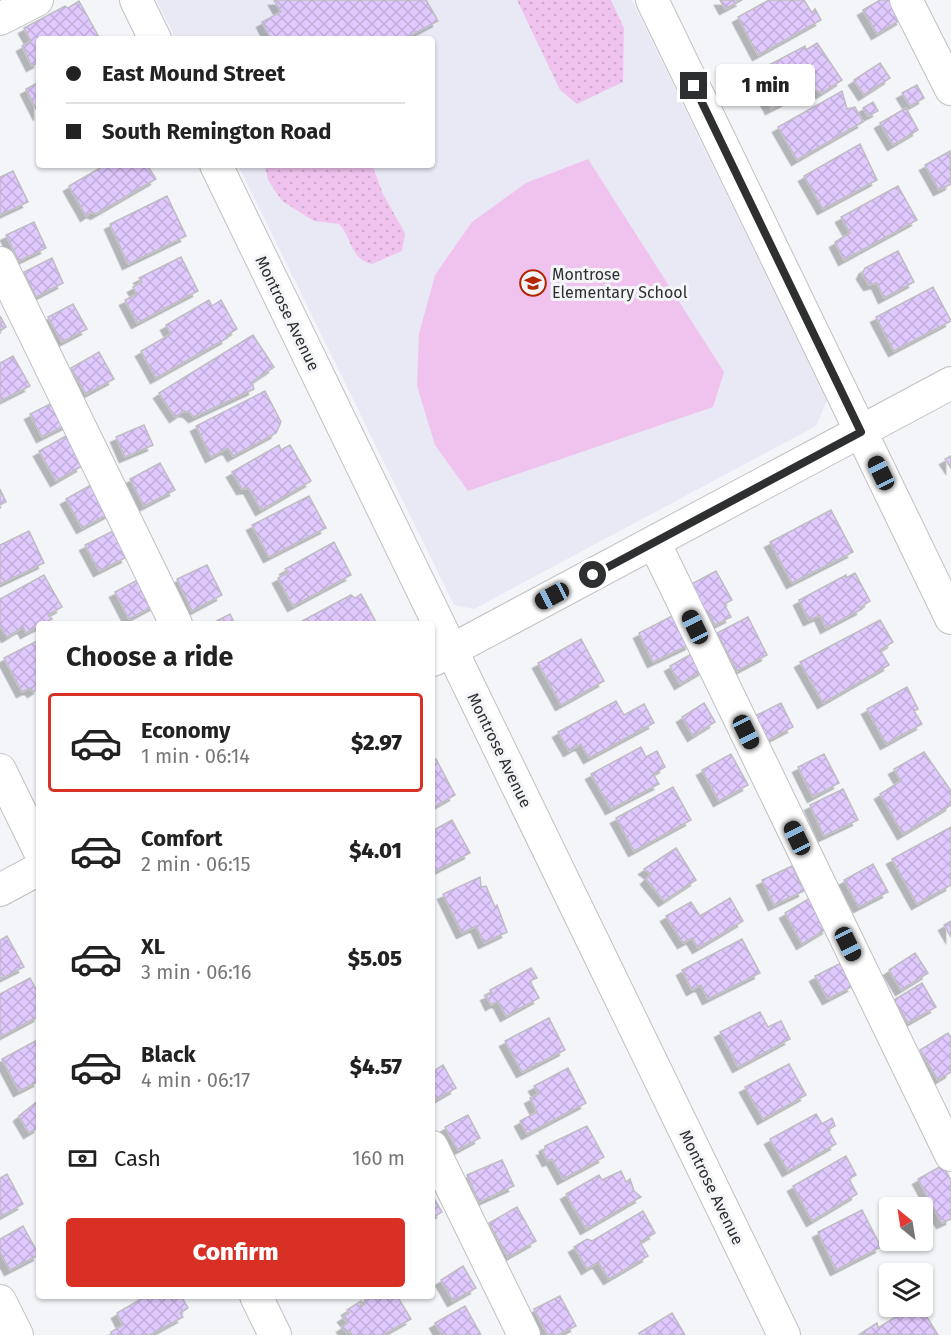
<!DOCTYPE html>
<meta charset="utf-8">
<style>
:root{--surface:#fff;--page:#f2f2f2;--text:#222;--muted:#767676;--line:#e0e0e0;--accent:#d93025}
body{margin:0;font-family:"Fira Sans",sans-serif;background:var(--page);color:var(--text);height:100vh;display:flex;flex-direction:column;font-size:22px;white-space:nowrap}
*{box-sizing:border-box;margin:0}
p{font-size:20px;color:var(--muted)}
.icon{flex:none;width:33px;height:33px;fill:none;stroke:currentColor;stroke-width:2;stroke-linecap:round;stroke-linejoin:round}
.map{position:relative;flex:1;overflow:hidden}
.details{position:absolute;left:36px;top:621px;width:399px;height:678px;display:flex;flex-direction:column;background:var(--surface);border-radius:6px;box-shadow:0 2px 4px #0004}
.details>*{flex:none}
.banner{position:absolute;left:36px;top:36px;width:399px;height:132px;border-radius:6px;box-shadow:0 2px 4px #0004;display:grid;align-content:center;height:132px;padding:0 30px;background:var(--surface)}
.needle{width:39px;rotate:330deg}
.buttons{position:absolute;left:879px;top:1197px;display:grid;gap:12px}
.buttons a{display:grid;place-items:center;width:54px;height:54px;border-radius:6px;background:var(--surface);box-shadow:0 2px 4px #0004;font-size:30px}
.end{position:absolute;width:27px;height:27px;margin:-14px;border:8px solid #2e2f30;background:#fff;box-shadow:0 0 0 3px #fff}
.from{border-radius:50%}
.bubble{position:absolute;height:42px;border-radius:6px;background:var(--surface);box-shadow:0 2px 4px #0004;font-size:20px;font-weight:800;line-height:42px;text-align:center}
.car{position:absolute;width:18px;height:36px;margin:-18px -9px;border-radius:8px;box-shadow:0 0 4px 2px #0007;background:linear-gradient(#222 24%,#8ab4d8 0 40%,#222 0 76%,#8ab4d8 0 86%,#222 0)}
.banner b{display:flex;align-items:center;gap:21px;height:57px;font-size:22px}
.banner b+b{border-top:2px solid var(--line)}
.banner i{width:15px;height:15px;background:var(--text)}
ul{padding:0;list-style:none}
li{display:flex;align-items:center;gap:18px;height:99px;margin:0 12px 9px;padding:0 18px;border:3px solid transparent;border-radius:6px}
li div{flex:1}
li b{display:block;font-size:22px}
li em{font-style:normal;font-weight:800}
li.on{border-color:var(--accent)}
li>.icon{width:54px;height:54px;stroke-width:1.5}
h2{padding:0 30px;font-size:27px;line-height:72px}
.pay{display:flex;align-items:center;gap:15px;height:66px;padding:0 30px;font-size:22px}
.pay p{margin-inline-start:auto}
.cta{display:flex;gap:12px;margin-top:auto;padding:12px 30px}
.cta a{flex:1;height:69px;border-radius:6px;background:var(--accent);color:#fff;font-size:24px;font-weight:800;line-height:69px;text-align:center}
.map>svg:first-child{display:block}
</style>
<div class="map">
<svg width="951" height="1335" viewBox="0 0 951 1335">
<defs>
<pattern id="park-dots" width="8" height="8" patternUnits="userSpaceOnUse" patternTransform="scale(1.5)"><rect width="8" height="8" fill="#f0c3ef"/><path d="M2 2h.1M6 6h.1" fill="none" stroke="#cea8cd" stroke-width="1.8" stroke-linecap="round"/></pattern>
<pattern id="building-cross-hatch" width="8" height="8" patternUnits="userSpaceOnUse" patternTransform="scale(1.5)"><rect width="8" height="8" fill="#e0c9fe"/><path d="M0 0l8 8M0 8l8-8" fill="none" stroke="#c0adda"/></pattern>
<filter id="shadow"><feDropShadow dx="-5.5" dy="5.5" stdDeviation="0" flood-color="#0004"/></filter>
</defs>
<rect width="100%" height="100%" fill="#f4f5f9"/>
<path fill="#e8e9f5" d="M156 0H632L827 401 816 426 474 609 454 605 238 165H432V39H176Z"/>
<path fill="#f0c3ef" d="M588 159 724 372 713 407 468 491 435 445 417 386 419 334 435 275 472 222 526 183Z"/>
<path fill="url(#park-dots)" d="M517 0H611L624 28 623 82 577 104 560 90Z
M265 165H306L311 169 316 165H372L383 194 405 233 402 251 372 264C349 258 353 239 339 224L314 221 282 201 268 180Z"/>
<path fill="url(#building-cross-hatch)" stroke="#bebdc1" stroke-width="1.5" filter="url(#shadow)" d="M274 0H426L438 21 404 39H271L262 22 281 12Z
M720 0H742L725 9Z
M769 0H804L812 13 815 9 821 20 758 55 738 17Z
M880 0H890L902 19 877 34 863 10Z
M79 1 100 39H39V62L32 66 22 46 31 41 24 28 65 6 68 8Z
M817 43 842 80 822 93 811 88 771 109 752 74 805 46 806 50Z
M880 63 890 78 864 95 854 80Z
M39 82V115L26 89Z
M917 85 924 98 910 106 902 93Z
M842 91 847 109 855 107 863 122 797 160 778 127Z
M873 102 878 111 868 116 863 108Z
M906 108 918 130 893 145 880 123Z
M860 144 877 180 823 209 804 176Z
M950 151 951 184 939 190 925 165Z
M105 165H147L156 179 96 214 92 212 86 216 69 186Z
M13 171 28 202 0 215V177Z
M898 186 917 220 844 260 835 242 850 233 841 217Z
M167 196 186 236 128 264 110 224Z
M34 222 46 248 19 261 6 235Z
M898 251 914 282 884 298 877 283 869 285 862 274 865 268Z
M181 257 198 291 137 323 125 300 137 294 133 287 142 282 139 278Z
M52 258 63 283 36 297 24 272Z
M933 287 951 321 894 351 876 317Z
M209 300 212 306 221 300 237 329 227 335V338L156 378 141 351 171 334 166 325Z
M73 304 87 329 62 342 48 317Z
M0 316 6 327 0 331Z
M253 335 274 367 252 382 254 389 194 417 189 412 184 411 175 417 159 393Z
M99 352 114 379 86 394 71 368Z
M13 356 30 386 0 401V363Z
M265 391 281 422 276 433 233 456 228 448 211 457 196 426Z
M58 400 70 423 42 437 30 414Z
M144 425 153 445 125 457 116 437Z
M66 436 82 466 56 481 39 451Z
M279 445 281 450 290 445 311 481 261 510 249 488 242 489 232 472Z
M951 456V468L945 459Z
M160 463 175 490 144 506 130 479Z
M96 482 112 512 82 528 66 499Z
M0 489 6 502 0 505Z
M309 496 326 528 269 557 252 525Z
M831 510 853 552 792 583 770 542Z
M29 531 44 563 0 584V545Z
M113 531 127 557 99 571 85 545Z
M334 542 351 575 293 606 278 578 289 572 285 569Z
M207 565 222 595 192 611 177 579Z
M716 571 732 600 724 604 731 617 715 625 708 613 699 617 684 588Z
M855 573 870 601 861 607 862 609 826 628 820 615 809 620 799 600 846 575V578Z
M44 575 62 607 48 615 52 619 26 633 23 627 7 637 0 626V599Z
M143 577 157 604 129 619 115 592Z
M361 594 377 624H304L302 621 351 595 355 598Z
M230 614 235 624H211Z
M676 614 691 644 653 662 639 633Z
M748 617 767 655 737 671 717 633Z
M880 620 893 642 880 650 889 665 823 703 800 662Z
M581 639 604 681 561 705 538 663Z
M39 640V688L33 692 30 688 22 692 4 658Z
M695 652 705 669 680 684 670 666Z
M907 687 918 709 914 711 922 724 886 744 867 709Z
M616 701 624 715 644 704 654 723 589 758 581 744 569 751 558 732Z
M704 703 715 722 693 736 682 717Z
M781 703 793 727 768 740 755 716Z
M641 747 646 757 657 751 665 767 653 774 659 784 611 809 591 774Z
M924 752 951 791V805L903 834 880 794 901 781 894 769Z
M731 754 748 785 719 801 702 770Z
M824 754 839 783 813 797 798 767Z
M436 759 455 795 432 808V762Z
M673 787 691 820 634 851 616 818Z
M843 789 858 820 824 836 810 805Z
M452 820 470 853 432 873V831Z
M951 827V885L917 904 892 859Z
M676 848 696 880 664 901 646 879 651 874 644 869Z
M873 864 888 892 859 907 844 880Z
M792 866 804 891 774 905 762 880Z
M480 877 481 887 486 886 495 907 497 905 507 932 484 943 476 926 462 933 443 894Z
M730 898 743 921 698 948 692 938 683 943 666 916 691 902 700 916Z
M810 898 828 928 802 944 785 913Z
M951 921V937L944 925Z
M7 936 24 967 0 979V940Z
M742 939 760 973 708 999 701 985 692 990 682 970Z
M915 953 928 973 901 990 889 970Z
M841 963 853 986 828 999 815 976Z
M531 968 537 978 530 981 539 998 506 1016 498 1001 491 1005 486 995 492 993 490 990Z
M30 978 39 995V1016L0 1037V994Z
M922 983 936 1007 908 1023 894 1000Z
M760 1012 768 1027 781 1021 790 1039 738 1067 720 1032Z
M549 1018 565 1050 522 1072 505 1041Z
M948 1033 951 1038V1072L938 1080 920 1050Z
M39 1039V1081L19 1091 2 1059Z
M789 1064 806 1095 763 1119 745 1087Z
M443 1065 456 1088 432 1102V1072Z
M568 1068 586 1103 527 1134 520 1121 537 1112 530 1098 539 1094 534 1086Z
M39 1100V1127L29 1133 19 1116Z
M816 1114 822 1124 832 1118 835 1126 828 1130 836 1144 788 1171 770 1139Z
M468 1115 480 1138 458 1150 445 1127Z
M587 1126 604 1157 563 1179 552 1159 548 1161 542 1150H545V1146Z
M846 1156 856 1175 849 1179 857 1194 812 1221 793 1186Z
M502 1160 514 1186 479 1202 467 1175Z
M943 1165 951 1181V1219L942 1223 918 1179Z
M621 1171 626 1182 630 1179 634 1191 641 1197 586 1229 566 1194 599 1175 602 1180Z
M7 1174 23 1204 0 1217V1178Z
M432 1195 442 1212 432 1218Z
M517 1207 536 1241 508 1257 489 1223Z
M862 1210 881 1247 836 1270 818 1232Z
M643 1211 655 1233 640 1242 648 1256 609 1279 598 1262 587 1269 574 1247 587 1239 592 1241Z
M23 1226 39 1255 10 1270 0 1252V1239Z
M463 1266 476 1288 453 1301 441 1280Z
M146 1296H181L188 1308 180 1313 183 1317 150 1335H112L111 1332 123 1325 117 1313Z
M370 1296H397L411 1319 383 1335H352L349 1330 347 1333 342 1327 348 1323 343 1317 349 1313 347 1310 361 1301 360 1307 365 1304V1299Z
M560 1296 576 1326 558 1335H548L534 1309Z
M465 1306 481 1335H442L435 1323Z
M913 1306 919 1314 924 1312 938 1335 860 1334 877 1323 878 1328Z
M672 1313 685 1335H640L639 1333Z"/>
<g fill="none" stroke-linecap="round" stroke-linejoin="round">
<g stroke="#c0c0c5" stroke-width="34">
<path id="minor" d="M136 0 155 39
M652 0 951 618
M906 0 951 89
M0 19 37 0
M216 165 784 1335
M0 263 176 624
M654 542 951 1155
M433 660 951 383
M0 770 39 850
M0 890 39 869
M432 1147 524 1335
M256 1296 275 1335
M0 1301 17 1335"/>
</g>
<use href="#minor" stroke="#fff" stroke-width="32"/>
</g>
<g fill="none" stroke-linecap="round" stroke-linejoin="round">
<path stroke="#2e2f30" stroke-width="8" d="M593 575 861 432 694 86"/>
</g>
<defs>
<g id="school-ring" transform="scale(1.35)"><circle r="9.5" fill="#f4f5f9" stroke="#b22600" stroke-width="1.5"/><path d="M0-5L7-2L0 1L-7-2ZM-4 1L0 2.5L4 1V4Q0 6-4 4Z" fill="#b22600"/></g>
</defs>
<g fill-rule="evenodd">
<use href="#school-ring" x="533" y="283"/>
</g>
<g text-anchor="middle" stroke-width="6" stroke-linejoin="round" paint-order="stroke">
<g font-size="16" fill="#2e2f30" stroke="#f4f5f9" text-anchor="start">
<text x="552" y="280">Montrose<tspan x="552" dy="18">Elementary School</tspan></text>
</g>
<g font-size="16" fill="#2e2f30" stroke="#f4f5f9">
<text transform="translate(288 313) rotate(64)" y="6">Montrose Avenue</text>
<text transform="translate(500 750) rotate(64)" y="6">Montrose Avenue</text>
<text transform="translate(712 1187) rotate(64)" y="6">Montrose Avenue</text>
</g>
</g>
</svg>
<div class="buttons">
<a><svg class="needle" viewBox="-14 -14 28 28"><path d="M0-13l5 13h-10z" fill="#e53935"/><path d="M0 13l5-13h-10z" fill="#767676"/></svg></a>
<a><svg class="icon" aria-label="layers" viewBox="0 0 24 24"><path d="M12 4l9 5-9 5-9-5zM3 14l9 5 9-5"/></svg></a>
</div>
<i class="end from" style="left:593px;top:575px"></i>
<i class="end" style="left:694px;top:86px"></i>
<div class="bubble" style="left:716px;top:64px;width:99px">1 min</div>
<i class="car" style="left:881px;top:473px;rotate:334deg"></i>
<i class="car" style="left:552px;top:596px;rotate:242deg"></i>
<i class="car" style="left:695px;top:627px;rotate:334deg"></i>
<i class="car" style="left:746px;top:732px;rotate:154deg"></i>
<i class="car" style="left:797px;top:838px;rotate:334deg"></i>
<i class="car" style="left:848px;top:944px;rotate:154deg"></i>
<div class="banner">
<b><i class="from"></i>East Mound Street</b>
<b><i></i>South Remington Road</b>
</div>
<section class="details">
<h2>Choose a ride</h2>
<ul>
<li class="on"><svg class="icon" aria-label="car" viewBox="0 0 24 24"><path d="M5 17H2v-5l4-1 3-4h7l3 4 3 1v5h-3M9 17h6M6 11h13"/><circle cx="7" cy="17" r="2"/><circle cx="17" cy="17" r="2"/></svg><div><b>Economy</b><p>1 min · 06:14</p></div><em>$2.97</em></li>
<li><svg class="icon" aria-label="car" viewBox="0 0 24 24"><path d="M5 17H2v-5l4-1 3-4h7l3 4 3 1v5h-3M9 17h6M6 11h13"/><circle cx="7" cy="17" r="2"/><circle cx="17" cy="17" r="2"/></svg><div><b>Comfort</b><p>2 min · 06:15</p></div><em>$4.01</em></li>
<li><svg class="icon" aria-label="car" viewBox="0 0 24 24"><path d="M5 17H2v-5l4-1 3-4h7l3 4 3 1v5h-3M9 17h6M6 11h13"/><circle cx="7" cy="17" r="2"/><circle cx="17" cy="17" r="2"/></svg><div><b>XL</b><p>3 min · 06:16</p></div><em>$5.05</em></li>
<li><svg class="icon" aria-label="car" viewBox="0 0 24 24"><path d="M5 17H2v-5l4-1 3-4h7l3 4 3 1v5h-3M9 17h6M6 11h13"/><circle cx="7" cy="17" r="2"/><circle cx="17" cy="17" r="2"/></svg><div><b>Black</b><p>4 min · 06:17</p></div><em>$4.57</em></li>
</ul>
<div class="pay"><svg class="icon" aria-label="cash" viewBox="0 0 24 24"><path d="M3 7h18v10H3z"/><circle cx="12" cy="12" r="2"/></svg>Cash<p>160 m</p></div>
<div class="cta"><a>Confirm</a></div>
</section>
</div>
